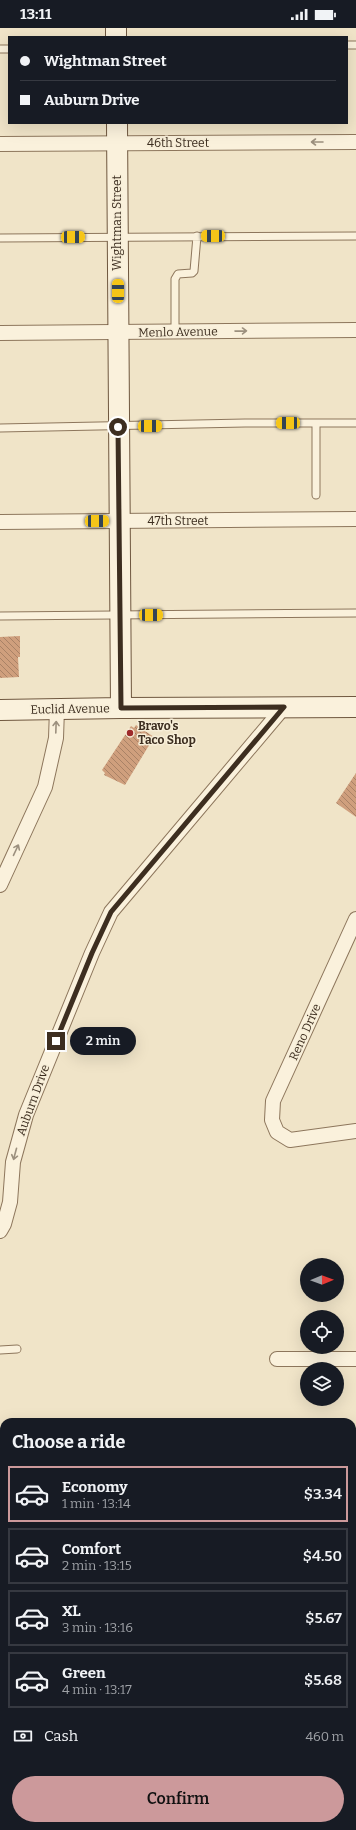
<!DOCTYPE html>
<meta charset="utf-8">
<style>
:root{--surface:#171b24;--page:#20242c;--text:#f1f3f6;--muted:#9ea1a6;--line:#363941;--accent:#cc999b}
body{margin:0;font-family:Bitter,serif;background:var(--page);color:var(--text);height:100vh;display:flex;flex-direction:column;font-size:15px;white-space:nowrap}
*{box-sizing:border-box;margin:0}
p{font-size:13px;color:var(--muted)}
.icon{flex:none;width:22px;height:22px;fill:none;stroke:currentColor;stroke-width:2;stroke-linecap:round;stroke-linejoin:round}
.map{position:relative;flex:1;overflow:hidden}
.drawer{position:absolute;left:0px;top:1390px;width:356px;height:412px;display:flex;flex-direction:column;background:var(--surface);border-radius:12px 12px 0 0;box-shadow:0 4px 16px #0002}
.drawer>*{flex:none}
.banner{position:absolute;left:8px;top:8px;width:340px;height:88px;border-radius:0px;box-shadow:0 4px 16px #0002;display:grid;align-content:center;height:88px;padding:0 12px;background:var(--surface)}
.needle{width:26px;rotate:89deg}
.buttons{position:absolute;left:300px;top:1230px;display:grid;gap:8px}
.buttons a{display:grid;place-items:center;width:44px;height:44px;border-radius:50%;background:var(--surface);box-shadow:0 4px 16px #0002;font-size:20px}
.end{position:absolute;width:18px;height:18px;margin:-9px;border:5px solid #3d2e20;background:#fff;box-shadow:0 0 0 2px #fff}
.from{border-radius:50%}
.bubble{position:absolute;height:28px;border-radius:14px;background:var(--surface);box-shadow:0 4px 16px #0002;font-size:13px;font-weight:600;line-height:28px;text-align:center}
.car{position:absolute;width:12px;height:24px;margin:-12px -6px;border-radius:5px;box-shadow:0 0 3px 1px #0007;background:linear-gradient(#f5c518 24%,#345 0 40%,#f5c518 0 76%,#345 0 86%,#f5c518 0)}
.banner b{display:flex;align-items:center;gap:14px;height:38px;font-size:15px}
.banner b+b{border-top:1px solid var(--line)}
.banner i{width:10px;height:10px;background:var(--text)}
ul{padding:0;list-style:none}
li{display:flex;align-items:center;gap:12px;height:56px;margin:0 8px 6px;padding:0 4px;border:2px solid var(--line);border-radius:0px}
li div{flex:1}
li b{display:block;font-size:15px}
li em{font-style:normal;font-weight:600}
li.current{border-color:var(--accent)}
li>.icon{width:36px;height:36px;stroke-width:1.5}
h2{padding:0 12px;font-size:18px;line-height:48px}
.pay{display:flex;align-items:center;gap:10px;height:44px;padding:0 12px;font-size:15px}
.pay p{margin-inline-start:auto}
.button{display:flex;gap:8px;margin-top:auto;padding:8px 12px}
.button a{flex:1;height:46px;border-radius:24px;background:var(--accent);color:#111;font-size:16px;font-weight:600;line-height:46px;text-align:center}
.status{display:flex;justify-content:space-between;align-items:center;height:28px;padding:0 20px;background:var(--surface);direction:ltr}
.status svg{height:11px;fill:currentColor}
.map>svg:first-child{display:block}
</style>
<div class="status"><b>13:11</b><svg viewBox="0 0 49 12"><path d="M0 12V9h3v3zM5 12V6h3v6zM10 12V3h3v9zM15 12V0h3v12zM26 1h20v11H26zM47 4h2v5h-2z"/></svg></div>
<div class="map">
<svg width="356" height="1802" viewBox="0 0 356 1802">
<defs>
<pattern id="building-back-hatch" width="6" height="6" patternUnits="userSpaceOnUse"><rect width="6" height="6" fill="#cf9f7d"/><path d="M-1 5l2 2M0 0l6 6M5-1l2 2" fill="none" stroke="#a98266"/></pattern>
</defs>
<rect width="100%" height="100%" fill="#f0e4c8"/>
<path fill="url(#building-back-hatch)" d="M20 608V629H18L19 649 0 650V609Z
M136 697 154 709 125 757 104 747 105 745 102 742 131 698 134 700Z
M356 745V789L336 775Z"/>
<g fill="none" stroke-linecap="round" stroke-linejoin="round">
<g stroke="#8d765c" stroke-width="9">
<path id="service" d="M347 17H356
M0 21H9
M0 210 356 208
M175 304V251L178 246 192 245 194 243 197 208
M0 400 245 395H356
M316 467V395
M0 588 356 585
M0 1322 17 1321
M0 1725 4 1728"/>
</g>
<g stroke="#8d765c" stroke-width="16">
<path id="minor" d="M0 116 356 114
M0 305 356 302
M0 494 356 491
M0 857 45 759 56 710 57 681
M356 891 273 1073 272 1092 277 1104 290 1112 356 1103
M0 1203 4 1196 10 1174 13 1134 26 1087 92 925 111 884 284 679
M277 1331H356
M0 1440H4
M352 1611H356
M0 1616H4"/>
</g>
<g stroke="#8d765c" stroke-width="19">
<path id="tertiary" d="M352 1434H356
M72 1802 74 1798"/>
</g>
<g stroke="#6f573f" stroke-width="22">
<path id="secondary" d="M116 0V9
M117 95 121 680
M0 682 121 680 356 679"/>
</g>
<use href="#service" stroke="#faf1dc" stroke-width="7"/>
<use href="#minor" stroke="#faf1dc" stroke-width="14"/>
<use href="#tertiary" stroke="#faf1dc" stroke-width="17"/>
<use href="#secondary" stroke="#faf1dc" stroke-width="20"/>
</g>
<defs><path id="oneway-shaft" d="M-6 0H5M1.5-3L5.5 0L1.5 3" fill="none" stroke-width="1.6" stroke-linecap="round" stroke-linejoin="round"/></defs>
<g stroke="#9c907e">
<use href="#oneway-shaft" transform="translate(317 114) rotate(180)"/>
<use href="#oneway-shaft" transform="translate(241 303) rotate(-1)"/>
<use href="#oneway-shaft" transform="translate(56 699) rotate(-88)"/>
<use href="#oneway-shaft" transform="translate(16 822) rotate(-65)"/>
<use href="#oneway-shaft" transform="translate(15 1126) rotate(105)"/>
</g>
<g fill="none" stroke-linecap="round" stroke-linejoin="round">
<path stroke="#3d2e20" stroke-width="5" d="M56 1013 92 925 111 884 284 679 121 680 118 399"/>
</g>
<circle fill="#9e2a2b" stroke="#f7eed8" stroke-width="1.5" cx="130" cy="705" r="4"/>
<g text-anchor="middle" stroke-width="3" stroke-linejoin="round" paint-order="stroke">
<g font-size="12" fill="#3d2e20" stroke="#f7eed8">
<text x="178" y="119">46th Street</text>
<text transform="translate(117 195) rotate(-90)" y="4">Wightman Street</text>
<text transform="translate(178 304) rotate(-1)" y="4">Menlo Avenue</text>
<text x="178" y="497">47th Street</text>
<text transform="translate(70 681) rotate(-1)" y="4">Euclid Avenue</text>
<text transform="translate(305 1004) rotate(-66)" y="4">Reno Drive</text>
<text transform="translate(33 1072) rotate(-70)" y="4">Auburn Drive</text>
</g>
<g font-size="12" font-weight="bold" fill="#3d2e20" stroke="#f7eed8" text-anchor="start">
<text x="138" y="702">Bravo's<tspan x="138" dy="14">Taco Shop</tspan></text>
</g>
</g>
</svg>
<div class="buttons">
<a><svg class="needle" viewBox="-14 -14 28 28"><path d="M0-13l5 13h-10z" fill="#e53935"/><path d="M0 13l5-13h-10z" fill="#9ea1a6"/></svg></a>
<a><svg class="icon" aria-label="locate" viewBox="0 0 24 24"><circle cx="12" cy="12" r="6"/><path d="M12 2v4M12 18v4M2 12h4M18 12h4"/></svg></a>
<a><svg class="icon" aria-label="layers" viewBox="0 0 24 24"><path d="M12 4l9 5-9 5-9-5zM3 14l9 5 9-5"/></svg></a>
</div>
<i class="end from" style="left:118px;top:399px"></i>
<i class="end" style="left:56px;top:1013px"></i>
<div class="bubble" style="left:70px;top:999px;width:66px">2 min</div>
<i class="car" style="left:213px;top:208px;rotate:270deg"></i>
<i class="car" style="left:73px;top:209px;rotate:89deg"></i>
<i class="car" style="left:118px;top:263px;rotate:0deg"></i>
<i class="car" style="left:288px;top:395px;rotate:270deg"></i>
<i class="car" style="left:150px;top:398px;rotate:89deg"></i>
<i class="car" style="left:97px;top:493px;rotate:89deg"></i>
<i class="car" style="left:151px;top:587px;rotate:90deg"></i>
<div class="banner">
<b><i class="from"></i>Wightman Street</b>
<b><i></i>Auburn Drive</b>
</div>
<section class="drawer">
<h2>Choose a ride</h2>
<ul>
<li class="current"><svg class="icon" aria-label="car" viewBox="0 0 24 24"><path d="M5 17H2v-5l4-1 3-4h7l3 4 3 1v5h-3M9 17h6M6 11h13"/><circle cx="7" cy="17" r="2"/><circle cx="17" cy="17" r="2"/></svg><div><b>Economy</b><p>1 min · 13:14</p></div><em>$3.34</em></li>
<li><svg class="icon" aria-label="car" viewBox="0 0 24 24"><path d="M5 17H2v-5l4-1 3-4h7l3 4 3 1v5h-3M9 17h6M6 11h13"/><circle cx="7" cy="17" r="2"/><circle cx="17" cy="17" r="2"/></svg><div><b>Comfort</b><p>2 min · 13:15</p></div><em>$4.50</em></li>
<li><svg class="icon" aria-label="car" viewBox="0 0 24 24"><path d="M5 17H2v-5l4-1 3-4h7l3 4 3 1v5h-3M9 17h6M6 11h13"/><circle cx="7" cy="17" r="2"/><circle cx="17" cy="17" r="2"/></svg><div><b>XL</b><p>3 min · 13:16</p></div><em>$5.67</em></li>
<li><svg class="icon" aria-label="car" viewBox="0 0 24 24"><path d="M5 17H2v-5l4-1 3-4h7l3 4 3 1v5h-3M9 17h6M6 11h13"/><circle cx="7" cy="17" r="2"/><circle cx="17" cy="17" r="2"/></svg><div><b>Green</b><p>4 min · 13:17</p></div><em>$5.68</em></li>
</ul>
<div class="pay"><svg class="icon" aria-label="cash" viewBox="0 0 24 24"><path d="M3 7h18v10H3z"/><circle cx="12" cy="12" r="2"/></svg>Cash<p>460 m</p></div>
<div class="button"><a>Confirm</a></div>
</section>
</div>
